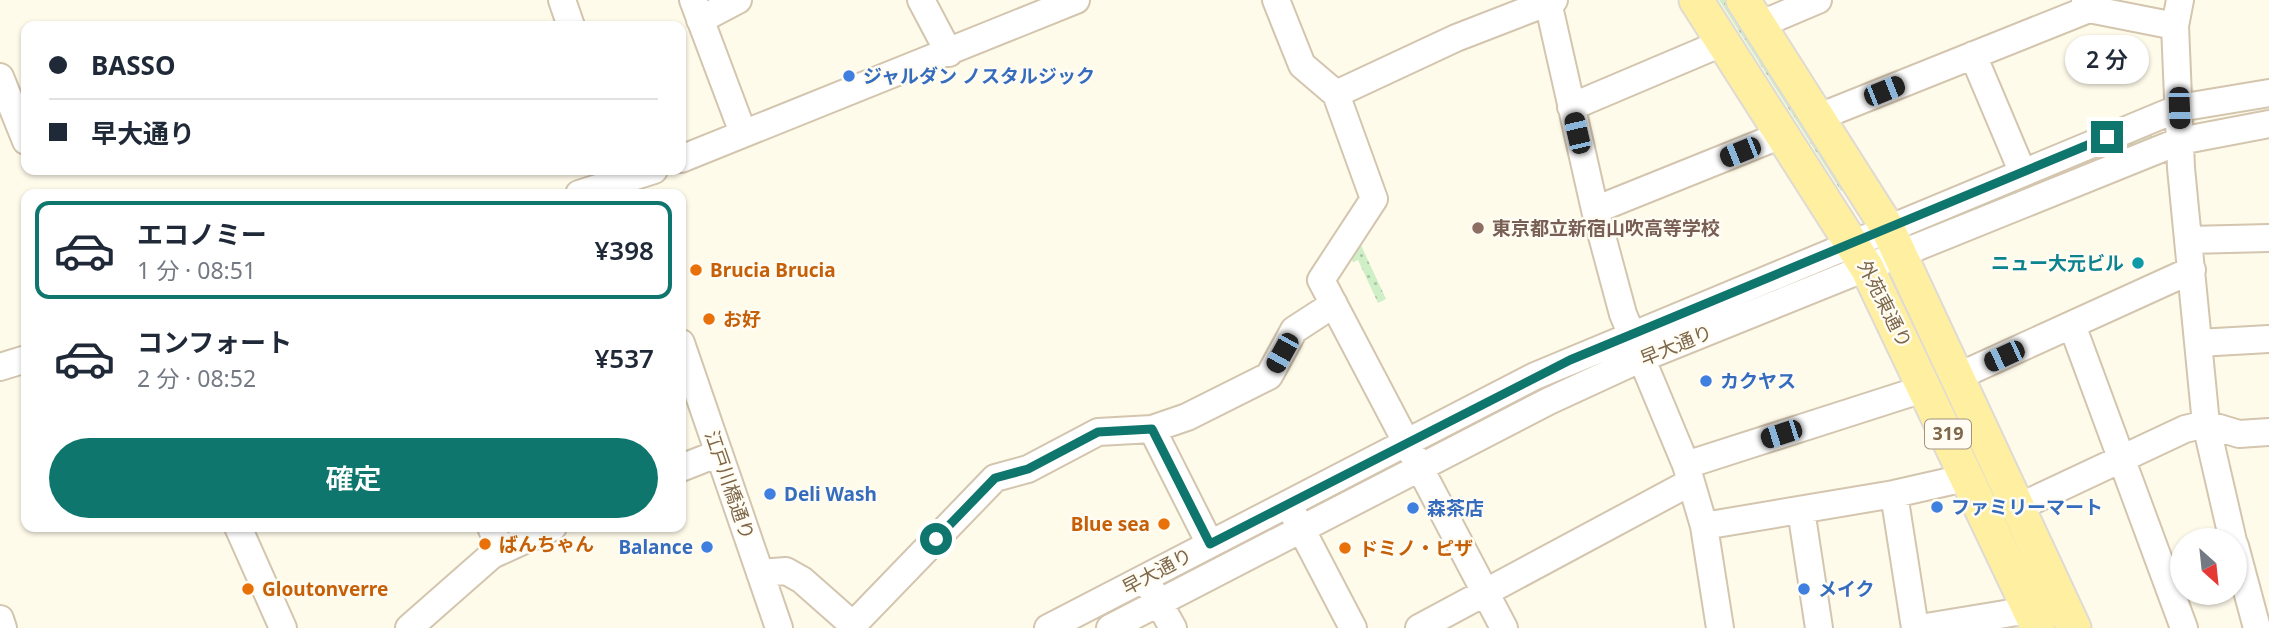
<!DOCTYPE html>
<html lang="ja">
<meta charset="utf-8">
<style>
:root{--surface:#fff;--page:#f2f2f3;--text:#1f2937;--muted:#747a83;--line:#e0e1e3;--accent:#0f766e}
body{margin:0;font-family:"Noto Sans","Noto Sans JP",sans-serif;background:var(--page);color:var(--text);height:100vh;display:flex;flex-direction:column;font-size:26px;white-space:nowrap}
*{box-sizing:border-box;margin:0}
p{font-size:23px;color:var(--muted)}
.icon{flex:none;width:38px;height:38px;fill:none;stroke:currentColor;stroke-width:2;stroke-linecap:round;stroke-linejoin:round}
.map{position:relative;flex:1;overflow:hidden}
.sheet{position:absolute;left:21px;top:189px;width:665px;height:343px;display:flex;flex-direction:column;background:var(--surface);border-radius:14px;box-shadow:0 2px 5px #0004}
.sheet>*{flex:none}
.top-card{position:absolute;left:21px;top:21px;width:665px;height:154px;border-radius:14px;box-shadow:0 2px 5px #0004;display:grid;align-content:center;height:154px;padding:0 28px;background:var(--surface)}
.needle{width:46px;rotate:153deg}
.fabs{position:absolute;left:2170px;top:528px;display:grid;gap:14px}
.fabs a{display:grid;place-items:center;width:77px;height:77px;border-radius:50%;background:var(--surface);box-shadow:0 2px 5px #0004;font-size:35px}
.end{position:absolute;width:32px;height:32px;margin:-16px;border:9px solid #0f766e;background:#fff;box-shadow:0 0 0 4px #fff}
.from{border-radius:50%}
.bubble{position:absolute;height:49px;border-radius:24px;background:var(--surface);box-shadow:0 2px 5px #0004;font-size:23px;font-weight:600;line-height:49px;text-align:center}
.car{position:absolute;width:21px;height:42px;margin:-21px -10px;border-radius:9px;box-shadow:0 0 5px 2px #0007;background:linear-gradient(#222 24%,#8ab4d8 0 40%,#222 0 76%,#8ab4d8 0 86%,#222 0)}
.top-card b{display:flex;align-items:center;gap:24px;height:66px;font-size:26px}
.top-card b+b{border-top:2px solid var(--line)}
.top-card i{width:18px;height:18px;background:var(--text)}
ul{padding:12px 0 0;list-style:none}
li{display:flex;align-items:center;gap:21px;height:98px;margin:0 14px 10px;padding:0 14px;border:4px solid transparent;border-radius:14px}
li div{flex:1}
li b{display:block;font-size:26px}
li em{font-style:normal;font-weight:600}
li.selected{border-color:var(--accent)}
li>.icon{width:63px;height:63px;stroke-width:1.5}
.cta{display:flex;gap:14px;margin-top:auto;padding:14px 28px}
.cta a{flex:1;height:80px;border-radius:42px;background:var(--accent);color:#fff;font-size:28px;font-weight:600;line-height:80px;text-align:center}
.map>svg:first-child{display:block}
</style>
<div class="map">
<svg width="2269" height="628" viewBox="0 0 2269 628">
<defs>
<pattern id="grass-dots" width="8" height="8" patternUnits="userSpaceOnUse" patternTransform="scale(1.75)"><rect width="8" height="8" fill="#cfefc6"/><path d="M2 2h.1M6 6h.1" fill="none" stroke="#adc5a3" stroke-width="1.8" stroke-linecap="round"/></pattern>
</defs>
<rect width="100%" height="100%" fill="#fefbeb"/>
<path fill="url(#grass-dots)" d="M1719 0H1724L1844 189 1841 191Z
M2150 132 2154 141 2037 185V180Z
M1360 243 1386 299 1378 303 1358 260 1353 262 1351 258Z
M1283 520 1285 524 1165 588 1161 581Z"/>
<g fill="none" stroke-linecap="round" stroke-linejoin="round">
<g stroke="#d3c5ae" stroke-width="30">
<path id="minor" d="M562 0 571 26
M693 0 743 133
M921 0 949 53
M1276 0 1302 65 1336 94 1374 199 1321 280 1504 628
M2085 0 2089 9 2175 26
M2180 0 2175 26 2181 168 2206 424 2233 541
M1548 2 1595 210 1623 314 1686 465 1704 526 1720 628
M700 20 738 0
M1759 25 1818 0
M1973 55 2022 171
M0 77 26 141
M1336 94 1456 38 1554 0
M1571 107 1722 43
M1819 117 2089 9
M681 159 1076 0
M579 194 654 170
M1595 210 1784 134
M2189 240 2269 238
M2072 325 2184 628
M681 343 779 628
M2198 343 2269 339
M0 367 26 359
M1959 376 2192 270
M1152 429 1210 544
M1686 465 1926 388
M681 468 719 453
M1894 494 1915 628
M2019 507 2185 429 2206 424 2239 434 2269 432
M1801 510 1819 628
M1294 515 1353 628
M1704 526 1894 494 1969 477
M238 527 283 628
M491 527 501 551
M2235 546 2257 628
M760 573 786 571 802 580 853 625 995 478 1028 469 1098 432 1152 429 1187 417 1269 376 1294 330 1334 304
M1150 587 1173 628
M0 619 3 628
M409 628 492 555 553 527
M1048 628 1535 376 2179 108 2269 93
M1110 628 1549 401 1640 359 2180 141 2269 124
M1419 628 1689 483
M1920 628 2029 610"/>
</g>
<g stroke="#e0dad4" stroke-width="37">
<path id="major" d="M1696 0 1867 268 2038 628
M1743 0 1887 227 2074 628"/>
</g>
<use href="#minor" stroke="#fff" stroke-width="26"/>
<use href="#major" stroke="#ffefa1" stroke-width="33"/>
</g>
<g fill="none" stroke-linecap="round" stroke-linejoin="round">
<path stroke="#0f766e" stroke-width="9" d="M936 539 995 478 1028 469 1098 432 1152 429 1210 544 1570 360 2107 137"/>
</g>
<g fill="#3f7fe0" stroke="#fffdf3" stroke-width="2.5">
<circle cx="849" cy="76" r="7"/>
<circle cx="1706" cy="381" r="7"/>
<circle cx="770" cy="494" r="7"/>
<circle cx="1937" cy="507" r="7"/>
<circle cx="1413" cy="508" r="7"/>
<circle cx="707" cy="547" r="7"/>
<circle cx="1804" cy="589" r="7"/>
</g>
<circle fill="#8d6e63" stroke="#fffdf3" stroke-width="2.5" cx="1478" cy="228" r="7"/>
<circle fill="#0f9aa8" stroke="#fffdf3" stroke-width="2.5" cx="2138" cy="263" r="7"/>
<g fill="#e8710a" stroke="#fffdf3" stroke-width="2.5">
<circle cx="696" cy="270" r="7"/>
<circle cx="709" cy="319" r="7"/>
<circle cx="1164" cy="524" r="7"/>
<circle cx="485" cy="544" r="7"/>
<circle cx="1345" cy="548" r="7"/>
<circle cx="248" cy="589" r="7"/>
</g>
<g text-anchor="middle" stroke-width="5" stroke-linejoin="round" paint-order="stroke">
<rect fill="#fffdf3" stroke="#a4937d" stroke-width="2" x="1925" y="419.5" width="46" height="29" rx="5"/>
<g font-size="18" font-weight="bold" fill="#7d664a">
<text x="1948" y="440">319</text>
</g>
<g font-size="19" font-weight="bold" fill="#366cbe" stroke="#fffdf3" text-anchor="start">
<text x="863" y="83">ジャルダン ノスタルジック</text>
<text x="1720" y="388">カクヤス</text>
<text x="784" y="501">Deli Wash</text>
<text x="1951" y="514">ファミリーマート</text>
<text x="1427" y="515">森茶店</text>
<text x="693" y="554" text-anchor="end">Balance</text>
<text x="1818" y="596">メイク</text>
</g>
<g font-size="19" font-weight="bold" fill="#785e54" stroke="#fffdf3" text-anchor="start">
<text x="1492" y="235">東京都立新宿山吹高等学校</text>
</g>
<g font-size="19" font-weight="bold" fill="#0d838f" stroke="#fffdf3" text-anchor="end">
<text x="2124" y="270">ニュー大元ビル</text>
</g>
<g font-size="19" font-weight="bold" fill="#c56008" stroke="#fffdf3" text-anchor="start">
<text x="710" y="277">Brucia Brucia</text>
<text x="723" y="326">お好</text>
<text x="1150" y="531" text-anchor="end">Blue sea</text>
<text x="499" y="551">ばんちゃん</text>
<text x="1359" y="555">ドミノ・ピザ</text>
<text x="262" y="596">Gloutonverre</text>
</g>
<g font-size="19" fill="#7d664a" stroke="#fffdf3">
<text transform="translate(1885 304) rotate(63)" y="7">外苑東通り</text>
<text transform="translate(1676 345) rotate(-22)" y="7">早大通り</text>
<text transform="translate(730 485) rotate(71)" y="7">江戸川橋通り</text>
<text transform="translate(1157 571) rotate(-28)" y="7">早大通り</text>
</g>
</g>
</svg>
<div class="fabs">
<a><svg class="needle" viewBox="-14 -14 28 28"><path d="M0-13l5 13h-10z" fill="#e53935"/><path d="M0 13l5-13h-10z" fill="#747a83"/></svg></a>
</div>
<i class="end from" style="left:936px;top:539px"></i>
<i class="end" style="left:2107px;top:137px"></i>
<div class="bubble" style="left:2065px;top:35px;width:84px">2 分</div>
<i class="car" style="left:1884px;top:91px;rotate:68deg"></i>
<i class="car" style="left:2179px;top:108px;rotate:178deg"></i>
<i class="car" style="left:1577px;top:133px;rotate:347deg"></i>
<i class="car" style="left:1740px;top:152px;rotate:248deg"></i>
<i class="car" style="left:1282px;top:353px;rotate:209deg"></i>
<i class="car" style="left:2004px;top:356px;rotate:245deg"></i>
<i class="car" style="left:1781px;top:434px;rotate:252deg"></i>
<div class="top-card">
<b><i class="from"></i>BASSO</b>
<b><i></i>早大通り</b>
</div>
<section class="sheet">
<ul>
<li class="selected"><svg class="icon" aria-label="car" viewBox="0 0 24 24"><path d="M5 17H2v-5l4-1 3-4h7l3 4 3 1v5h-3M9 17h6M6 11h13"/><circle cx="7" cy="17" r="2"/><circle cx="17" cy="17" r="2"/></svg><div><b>エコノミー</b><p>1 分 · 08:51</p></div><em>¥398</em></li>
<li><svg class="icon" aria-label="car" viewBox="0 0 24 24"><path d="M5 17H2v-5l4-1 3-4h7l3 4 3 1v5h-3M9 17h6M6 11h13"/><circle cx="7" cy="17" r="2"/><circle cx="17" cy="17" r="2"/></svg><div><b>コンフォート</b><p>2 分 · 08:52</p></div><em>¥537</em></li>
</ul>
<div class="cta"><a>確定</a></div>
</section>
</div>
